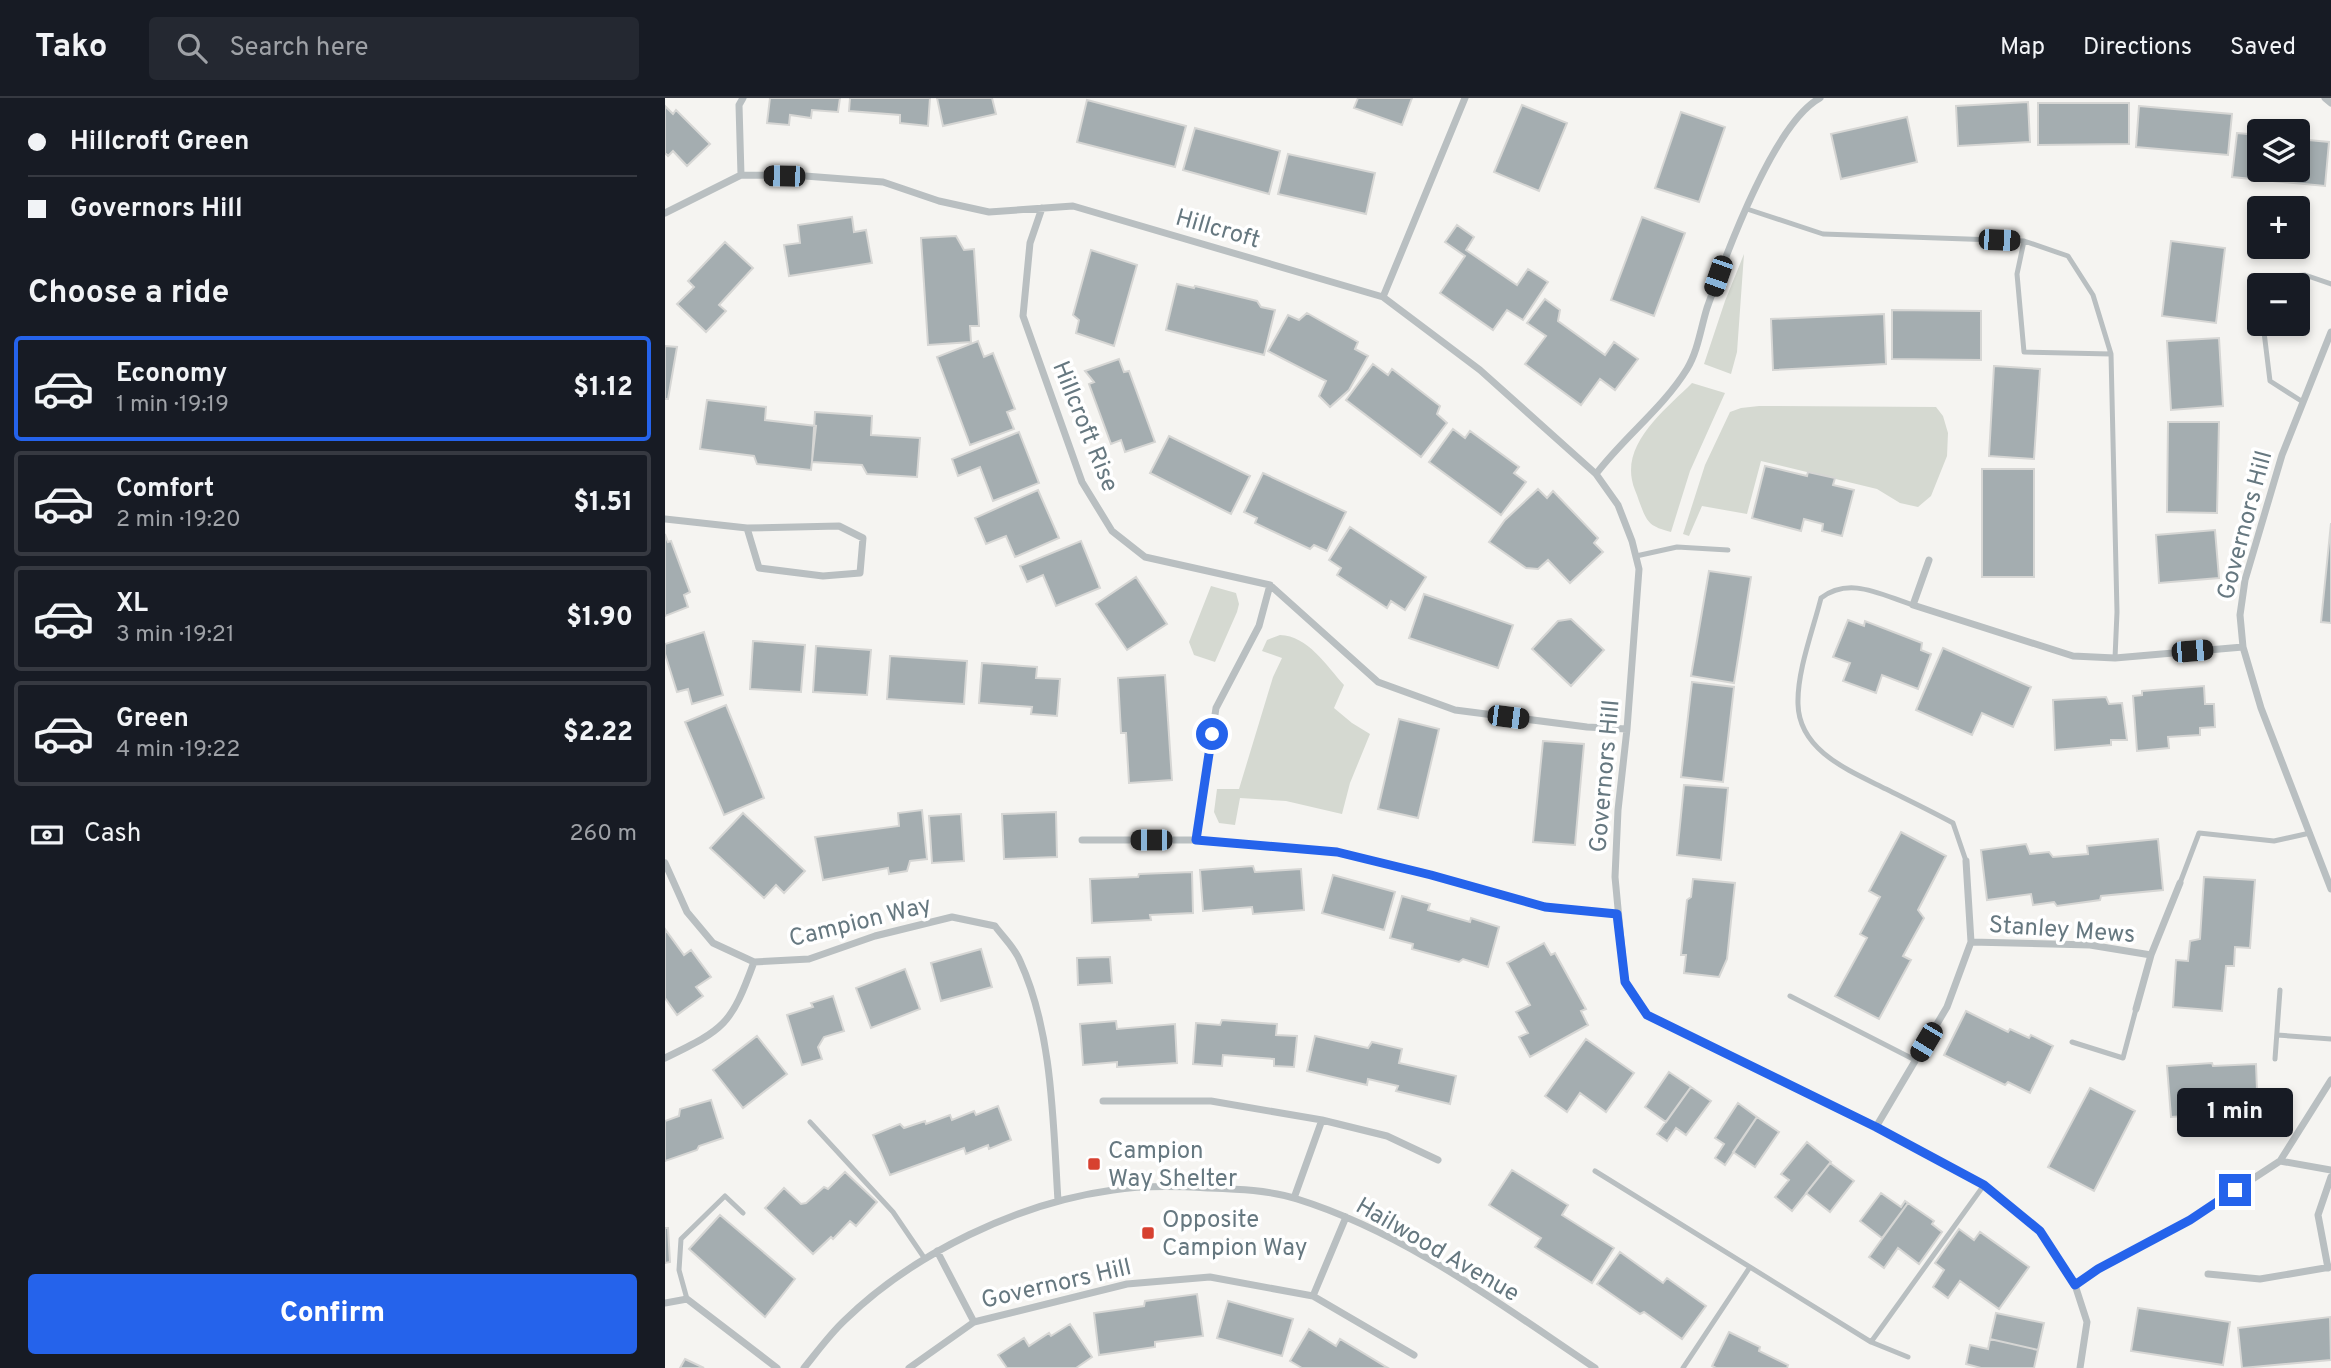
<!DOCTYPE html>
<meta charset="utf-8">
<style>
:root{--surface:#171b24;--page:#242831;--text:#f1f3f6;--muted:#9ea1a6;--line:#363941;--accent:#2563eb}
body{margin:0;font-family:Overpass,sans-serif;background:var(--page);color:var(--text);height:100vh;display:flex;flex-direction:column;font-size:26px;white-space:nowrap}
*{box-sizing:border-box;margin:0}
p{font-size:23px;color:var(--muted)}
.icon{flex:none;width:38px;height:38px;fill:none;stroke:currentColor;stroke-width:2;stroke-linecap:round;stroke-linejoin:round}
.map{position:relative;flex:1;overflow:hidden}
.sheet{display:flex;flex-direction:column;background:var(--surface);width:665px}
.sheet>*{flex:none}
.top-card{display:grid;align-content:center;height:154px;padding:0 28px;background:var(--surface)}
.controls{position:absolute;left:1582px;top:21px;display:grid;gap:14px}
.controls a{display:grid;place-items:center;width:63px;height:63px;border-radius:7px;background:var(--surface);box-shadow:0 4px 10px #0003;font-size:35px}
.end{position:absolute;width:32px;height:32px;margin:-16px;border:9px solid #2563eb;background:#fff;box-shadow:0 0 0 4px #fff}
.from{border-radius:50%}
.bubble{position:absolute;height:49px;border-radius:7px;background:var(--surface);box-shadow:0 4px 10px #0003;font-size:23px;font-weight:800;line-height:49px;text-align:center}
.car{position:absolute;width:21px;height:42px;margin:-21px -10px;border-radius:9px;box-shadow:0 0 5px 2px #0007;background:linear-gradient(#222 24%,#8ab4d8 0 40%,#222 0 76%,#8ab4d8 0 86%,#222 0)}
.top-card b{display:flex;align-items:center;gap:24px;height:66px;font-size:26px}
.top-card b+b{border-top:2px solid var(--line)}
.top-card i{width:18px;height:18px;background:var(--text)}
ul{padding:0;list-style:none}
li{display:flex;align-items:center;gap:21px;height:105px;margin:0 14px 10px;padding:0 14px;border:4px solid var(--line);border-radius:7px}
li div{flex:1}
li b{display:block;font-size:26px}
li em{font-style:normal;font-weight:800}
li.active{border-color:var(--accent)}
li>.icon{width:63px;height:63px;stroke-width:1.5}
h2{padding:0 28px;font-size:32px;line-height:84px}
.pay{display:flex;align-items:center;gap:18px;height:77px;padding:0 28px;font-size:26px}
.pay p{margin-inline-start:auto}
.action{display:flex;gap:14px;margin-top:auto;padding:14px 28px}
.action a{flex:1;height:80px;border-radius:7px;background:var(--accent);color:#fff;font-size:28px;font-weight:800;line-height:80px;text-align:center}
header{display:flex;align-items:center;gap:42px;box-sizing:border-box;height:98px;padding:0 35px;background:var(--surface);border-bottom:2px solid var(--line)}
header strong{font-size:33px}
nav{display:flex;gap:38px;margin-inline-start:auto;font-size:24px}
.search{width:490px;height:63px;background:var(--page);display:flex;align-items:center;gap:18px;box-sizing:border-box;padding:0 24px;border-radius:7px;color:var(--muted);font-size:26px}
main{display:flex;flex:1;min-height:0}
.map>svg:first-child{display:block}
</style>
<header>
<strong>Tako</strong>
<div class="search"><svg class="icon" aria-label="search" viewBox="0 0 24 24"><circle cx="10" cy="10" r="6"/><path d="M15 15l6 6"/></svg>Search here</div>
<nav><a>Map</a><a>Directions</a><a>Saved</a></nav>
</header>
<main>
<section class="sheet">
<div class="top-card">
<b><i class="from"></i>Hillcroft Green</b>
<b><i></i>Governors Hill</b>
</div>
<h2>Choose a ride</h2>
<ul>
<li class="active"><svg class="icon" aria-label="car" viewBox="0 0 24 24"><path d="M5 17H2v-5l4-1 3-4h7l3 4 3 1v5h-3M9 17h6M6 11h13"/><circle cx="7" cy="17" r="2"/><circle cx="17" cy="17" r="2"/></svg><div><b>Economy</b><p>1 min · 19:19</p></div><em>$1.12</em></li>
<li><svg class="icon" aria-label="car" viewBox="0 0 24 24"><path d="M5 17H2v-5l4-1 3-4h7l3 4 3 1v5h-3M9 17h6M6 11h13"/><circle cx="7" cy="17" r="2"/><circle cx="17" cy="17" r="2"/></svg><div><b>Comfort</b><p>2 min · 19:20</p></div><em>$1.51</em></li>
<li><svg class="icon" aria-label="car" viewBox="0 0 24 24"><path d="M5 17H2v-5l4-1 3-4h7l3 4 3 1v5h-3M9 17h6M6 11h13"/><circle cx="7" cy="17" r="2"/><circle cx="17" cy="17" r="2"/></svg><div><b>XL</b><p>3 min · 19:21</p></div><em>$1.90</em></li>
<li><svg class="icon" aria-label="car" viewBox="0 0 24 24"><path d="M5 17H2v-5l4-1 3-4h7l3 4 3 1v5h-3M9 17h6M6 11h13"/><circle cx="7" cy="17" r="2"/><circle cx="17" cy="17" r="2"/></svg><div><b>Green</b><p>4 min · 19:22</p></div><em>$2.22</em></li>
</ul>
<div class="pay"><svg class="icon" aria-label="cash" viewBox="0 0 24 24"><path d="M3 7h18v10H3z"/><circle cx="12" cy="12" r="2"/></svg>Cash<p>260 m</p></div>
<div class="action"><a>Confirm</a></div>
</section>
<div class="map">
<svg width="1666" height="1270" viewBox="0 0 1666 1270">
<rect width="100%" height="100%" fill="#f5f4f1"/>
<path fill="#d5d9d1" d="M1079 156 1072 254 1066 276 1039 266 1060 203Z
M1027 285 1060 295 1025 373 1006 434C983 428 982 424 974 403 972 396 968 389 967 382 959 343 1002 310 1027 285Z
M1094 308 1271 309 1278 318 1283 335 1282 358 1266 398 1253 409 1235 405 1212 391 1096 363 1082 416 1037 408 1024 438 1018 436 1040 367 1065 314 1076 310Z
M546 488 571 495 574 506 572 514 550 564 529 557 524 544Z
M615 537C643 538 661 567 679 587L669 610 687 625 705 636 685 685 677 716 621 703 575 700 570 727 554 725 549 714 552 691H574L608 579 617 560 597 553 602 542Z"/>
<path fill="#a4adb0" stroke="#d6d6d4" stroke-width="2" d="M105 0H175L173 14 147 12 146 20 125 17 124 27 102 25Z
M185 0H265L263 28 235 25V17L184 13Z
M272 0H327L331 16 278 28Z
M693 0H747L737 27 689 10Z
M422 2 521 28 510 69 412 44Z
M1363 4 1365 44 1293 48 1291 8Z
M1373 5H1464V46L1373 47Z
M857 7 902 25 874 93 829 74Z
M0 8 8 16 11 12 45 46 22 68 8 53 3 58 0 55Z
M1474 8 1567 16 1563 57 1471 49Z
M1016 14 1060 29 1034 104 990 90Z
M1242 19 1252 64 1176 81 1166 36Z
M530 30 615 53 604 96 518 72Z
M1572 35 1594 37V72H1633V41L1664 44 1660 88 1567 79Z
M623 56 710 75 701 116 613 96Z
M187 119 189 134 201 132 207 165 124 178 119 147 135 145 133 127Z
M977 119 1020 135 989 218 946 202Z
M792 127 809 139 801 152 852 187 863 171 883 184 858 222 842 212 828 232 775 195 800 158 780 144Z
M291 138 299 152 309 151 314 228H305L306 244 263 247 256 140Z
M1506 143 1560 150 1551 225 1497 218Z
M60 144 88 170 54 207 61 213 41 234 12 206 29 189 23 183Z
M426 152 472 167 449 248 411 235 414 222 408 217Z
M512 186 529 190 530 188 592 203 596 209 610 212 599 257 501 232Z
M880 201 895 212 893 223 940 257 949 244 973 261 950 292 935 281 916 307 860 266 881 238 862 225Z
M1227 212 1316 213V262L1227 261Z
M642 215 693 244 690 251 703 258 684 292 665 309 654 298 661 283 603 253 623 217 634 222Z
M1219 216 1221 266 1108 272 1106 221Z
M1554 240 1558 308 1506 312 1502 243Z
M313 243 319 259 328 255 350 311 342 314 349 331 305 347 272 259Z
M0 248 12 249 3 301H0Z
M454 261 459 274 464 273 490 344 460 354 456 342 446 346 424 286 429 284 420 273Z
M708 266 723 277 727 271 775 308 772 316 782 325 756 359 681 302Z
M1329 268 1375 271 1369 361 1324 358Z
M42 302 101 309 100 322 151 328 146 372 92 366 89 358 35 351Z
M150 314 207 318 206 337 255 340 252 379 202 376 197 367 147 364Z
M1503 324H1554L1552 415 1502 414Z
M788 331 800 340 805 333 854 369 849 375 861 384 836 417 764 364Z
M354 334 374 385 328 403 315 369 293 378 287 361Z
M504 338 585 378 566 416 485 375Z
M1100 368 1142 378 1143 374 1170 380 1168 387 1189 392 1177 438 1157 433 1158 426 1139 421 1136 433 1087 420Z
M1317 371H1369V479H1317Z
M598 375 681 414 662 453 649 447 645 451 590 425 592 420 579 414Z
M873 391 882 400 888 393 933 440 929 445 938 454 905 485 883 462 873 471 861 470 824 444 840 422Z
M373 392 394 440 350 459 341 438 321 446 310 420Z
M1666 425V525L1656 524Z
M685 429 761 479 740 512 726 503 722 510 672 477 676 470 664 462Z
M1550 432 1554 480 1494 485 1491 437Z
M0 436 3 444 6 443 25 494 19 497 23 509 0 518Z
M416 443 435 490 391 508 378 477 362 484 355 468Z
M1044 473 1086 479 1069 585 1026 578Z
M471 479 502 526 462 552 431 506Z
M759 496 848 527 833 570 744 540Z
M906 521 939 552 906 588 867 551 893 523Z
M1183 522 1199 528 1200 523 1257 545 1256 552 1266 556 1253 591 1217 577 1211 595 1178 583 1185 565 1168 559Z
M39 534 58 597 27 606 23 591 12 594 0 556V546Z
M88 543 140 547 136 594 85 591Z
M151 548 206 552 202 597 148 594Z
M1278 550 1366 589 1348 629 1317 615 1307 637 1251 612Z
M225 558 302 563 299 606 222 601Z
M317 565 372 569 371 580 395 581 392 618 366 616 367 609 314 605Z
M500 577 507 682 464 685 461 635H456L453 580Z
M1027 584 1069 589 1058 684 1016 679Z
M1539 588 1540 606H1549L1550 629 1535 630V637L1503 639 1504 650 1472 653 1468 598 1477 597V593Z
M1441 599 1444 606 1457 605 1462 642H1446V647L1390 652 1388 602Z
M61 607 99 700 59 717 20 624Z
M734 621 774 631 753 720 713 711Z
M878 643 919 646 910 747 868 744Z
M1019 687 1063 690 1056 762 1012 757Z
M257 712 262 761 245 763 242 773 224 776 223 770 158 782 150 739 234 728 233 715Z
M391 714 392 759 339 761 337 716Z
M78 715 140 773 119 795 111 787 99 800 45 750Z
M296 716 299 763 267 765 264 718Z
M1236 734 1281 758 1253 812 1259 820 1238 858 1246 862 1214 921 1170 898 1202 840 1195 836 1215 799 1204 793Z
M1493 741 1498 792 1436 798 1435 802 1392 808 1389 804 1368 807 1366 796 1322 802 1316 752 1361 746 1365 756 1384 754 1388 759 1423 756 1422 748Z
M588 768 590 774 636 771 639 812 588 816 587 809 538 813 535 772Z
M527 774 528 815 485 817 486 822 427 825 425 781 473 779 474 776Z
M668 777 730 794 719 832 657 815Z
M1539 779 1590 782 1585 850 1570 849 1569 868H1561L1557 913 1508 909 1511 862 1523 863 1525 843 1535 841Z
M1028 781 1070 785 1062 861 1054 879 1019 875 1021 857H1016L1022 802 1026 799Z
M737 798 765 806 763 812 805 824 806 820 834 829 823 869 798 861 794 864 747 851 748 846 725 840Z
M0 831 19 857 26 852 46 879 31 889 38 898 12 917 0 900Z
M879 845 886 857 890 855 921 911 916 913 923 927 865 959 854 939 863 935 851 914 865 907 842 865Z
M316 851 327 889 276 903 266 865Z
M445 859 447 885 413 887 412 860Z
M240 871 255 911 206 930 191 890Z
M168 898 179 933 159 939 153 949 157 961 137 967 122 917 148 909 146 905Z
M1301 913 1343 934 1345 931 1364 940 1366 937 1388 948 1365 995 1343 984 1340 987 1279 957Z
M557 922 612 926 611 937 632 938 629 969 609 968V961L558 957 557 968 528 966 531 925 555 927Z
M451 923 452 931 510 926 512 965 452 969V964L418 967 415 926Z
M92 938 122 976 78 1010 48 972Z
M650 938 703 950 707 944 737 951 734 965 791 978 785 1006 731 993 733 988 703 981 702 987 642 973Z
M921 941 969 975 941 1014 915 995 902 1014 880 998Z
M1547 965 1548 968 1591 966 1593 1019 1548 1021 1546 1016 1506 1019 1502 968Z
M1004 974 1026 989 1001 1024 980 1009Z
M1026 989 1046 1003 1021 1037 1011 1030 1002 1043 992 1036Z
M1425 990 1470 1013 1429 1093 1383 1069Z
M46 1002 58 1040 34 1048 32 1052 0 1063V1023L14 1018 15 1011Z
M1073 1005 1092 1019 1060 1067 1050 1060 1059 1046 1050 1040Z
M333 1008 346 1042 324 1051 323 1047 301 1056 299 1050 225 1077 208 1037 235 1026 239 1030 260 1023 261 1026 285 1017 287 1022 309 1013 311 1017Z
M1092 1019 1114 1034 1090 1069 1068 1054Z
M1142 1044 1166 1064 1127 1113 1110 1099 1124 1082 1116 1076Z
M1165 1065 1189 1083 1165 1114 1141 1095Z
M847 1072 903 1107 897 1117 949 1150 927 1185 870 1149 876 1140 824 1107Z
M180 1074 212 1104 191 1128 185 1123 168 1141 166 1139 148 1156 100 1110 119 1090 136 1106 141 1105 159 1089 163 1091Z
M1216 1095 1236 1109 1240 1103 1243 1105 1217 1140 1195 1123Z
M1243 1105 1269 1123 1267 1126 1277 1134 1254 1166 1233 1150 1219 1170 1204 1159Z
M55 1117 130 1181 100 1219 24 1151Z
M0 1130H3L5 1164 0 1165Z
M1294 1131 1309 1142 1315 1134 1364 1169 1334 1211 1295 1183 1283 1200 1268 1189 1279 1172 1270 1165Z
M955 1154 998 1185 1002 1180 1041 1208 1017 1241 979 1214 975 1216 932 1186Z
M532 1196 538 1238 490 1244V1249L434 1257 429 1215 479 1208 480 1203Z
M563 1203 628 1221 617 1258 552 1240Z
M1473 1210 1565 1224 1558 1267 1466 1253Z
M1331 1215 1379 1225 1373 1252 1325 1241Z
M1665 1219 1666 1262 1577 1270 1573 1230Z
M405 1226 427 1259 411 1270H342L333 1257 359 1240 364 1248 384 1235 386 1238Z
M644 1231 671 1248 675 1241 723 1270H637L625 1263Z
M1064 1234 1095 1249 1094 1253 1123 1267 1122 1270H1051L1047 1268Z
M1325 1241 1373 1252 1369 1270H1316L1301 1266 1305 1247 1323 1251Z
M20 1261 39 1270H15Z"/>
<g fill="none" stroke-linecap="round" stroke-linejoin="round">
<path stroke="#b9bfc1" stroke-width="5" d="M1082 111 1158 136 1359 143 1403 158 1428 197 1446 256 1452 514 1450 560
M1359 143 1352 176 1359 254 1446 256
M1613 187 1615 179 1640 177 1666 186
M1601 226 1599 234 1605 283 1638 304
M971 458 1012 449 1063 452
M1248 507C1216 497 1185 478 1156 500 1148 532 1132 573 1133 606 1134 653 1185 673 1221 691 1243 702 1266 713 1288 725L1301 763
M1515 785 1534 735 1609 743 1645 735
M1125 898 1250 962
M1612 937 1666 941
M1407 944 1458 960 1471 911
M1610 961 1615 892
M145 1024 228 1114 260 1161
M930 1073 1206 1244 1243 1259
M22 1201 14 1172 16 1141 60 1098 78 1115
M1206 1244 1319 1087
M1018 1270 1085 1169"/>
<path stroke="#b9bfc1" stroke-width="7" d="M1660 0 1666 5
M76 77 74 7 78 0
M377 110 365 145 358 218 417 384 447 433 480 459 605 487 713 584 790 612 922 629 962 631
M0 115 76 77 140 78 218 84 274 103 324 114 408 108 718 199 815 272 931 376 953 407 967 443 974 471 962 631 953 712 950 779 960 884 982 917 1211 1029 1319 1087 1375 1133 1410 1187 1422 1224 1415 1270
M718 199 800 0
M1666 234 1617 357 1580 482 1575 517 1578 549 1596 610 1666 791
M931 376C959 339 998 310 1022 271 1033 253 1036 229 1042 210 1060 159 1109 25 1155 0
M0 421 82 430 174 428 198 440 195 475 158 478 94 470 82 430
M1264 462 1248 507 1408 558 1450 560 1578 549
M417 742H531L672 754 766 777 880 809 952 816
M531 742 551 610 594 528 605 487
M0 765 22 814 48 845 89 864 144 861 210 838 287 819 330 828C338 839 350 850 355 863 388 935 388 1025 393 1103
M1306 844 1425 847 1486 857
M1471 911 1486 857 1515 785
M0 960C60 931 66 927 89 864
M438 1003H546L657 1022 629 1100
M657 1022 722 1038 773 1062
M1211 1029 1282 909 1306 844 1301 763
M1615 1063 1666 1072
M272 1153 309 1224
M1663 1170 1653 1117 1666 1079
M1543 1176 1595 1181 1666 1169
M1410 1187 1433 1171 1525 1122 1615 1063 1666 982
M648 1198 681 1119
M0 1205 22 1201 112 1270
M139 1270C152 1254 165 1236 180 1222 249 1155 353 1105 448 1092 479 1087 511 1088 543 1090 572 1091 604 1092 632 1101 741 1135 836 1207 930 1270
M244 1270 309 1224 462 1186 545 1179 648 1198 749 1257"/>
</g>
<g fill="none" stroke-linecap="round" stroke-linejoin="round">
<path stroke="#2563eb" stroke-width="9" d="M547 636 531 742 672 754 766 777 880 809 952 816 960 884 982 917 1211 1029 1319 1087 1375 1133 1410 1187 1433 1171 1525 1122 1570 1092"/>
</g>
<g fill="#d74130" stroke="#fff" stroke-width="2.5">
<rect x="422" y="1059" width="14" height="14" rx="3.5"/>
<rect x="476" y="1128" width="14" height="14" rx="3.5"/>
</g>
<g text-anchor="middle" stroke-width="7" stroke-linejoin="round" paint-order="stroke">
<g font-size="24" fill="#667880" stroke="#fff">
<text transform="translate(553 130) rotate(16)" y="8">Hillcroft</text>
<text transform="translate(421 328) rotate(68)" y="8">Hillcroft Rise</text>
<text transform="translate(1579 427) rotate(-75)" y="8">Governors Hill</text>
<text transform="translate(939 678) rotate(-85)" y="8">Governors Hill</text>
<text transform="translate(195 823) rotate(-14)" y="8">Campion Way</text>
<text transform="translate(1397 831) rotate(4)" y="8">Stanley Mews</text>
<text transform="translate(773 1151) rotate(30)" y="8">Hailwood Avenue</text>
<text transform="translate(391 1185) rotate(-13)" y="8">Governors Hill</text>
</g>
<g font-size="24" fill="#667880" stroke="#fff" text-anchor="start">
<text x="443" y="1060">Campion<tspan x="443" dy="28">Way Shelter</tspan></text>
<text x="497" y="1129">Opposite<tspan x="497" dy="28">Campion Way</tspan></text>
</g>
</g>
</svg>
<div class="controls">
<a><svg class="icon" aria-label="layers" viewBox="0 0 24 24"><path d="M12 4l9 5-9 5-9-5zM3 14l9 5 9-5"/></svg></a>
<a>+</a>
<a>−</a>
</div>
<i class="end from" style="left:547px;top:636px"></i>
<i class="end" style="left:1570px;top:1092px"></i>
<div class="bubble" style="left:1512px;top:990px;width:116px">1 min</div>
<i class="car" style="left:119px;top:78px;rotate:271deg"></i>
<i class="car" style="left:1334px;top:142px;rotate:92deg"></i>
<i class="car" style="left:1053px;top:178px;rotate:199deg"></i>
<i class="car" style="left:1527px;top:553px;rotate:85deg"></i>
<i class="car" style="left:843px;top:619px;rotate:97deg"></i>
<i class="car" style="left:486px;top:742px;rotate:270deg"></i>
<i class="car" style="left:1261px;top:944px;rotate:211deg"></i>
</div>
</main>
